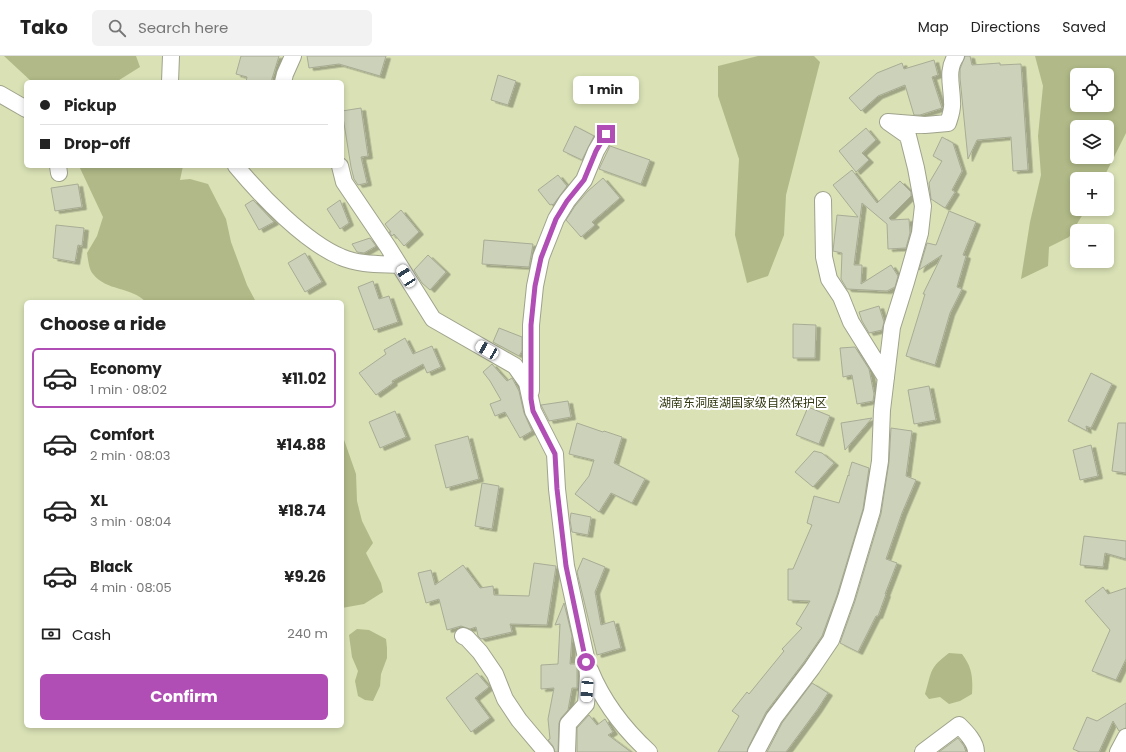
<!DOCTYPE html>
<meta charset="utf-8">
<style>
:root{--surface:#fff;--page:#f2f2f2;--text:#222;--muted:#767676;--line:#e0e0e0;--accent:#b14eb5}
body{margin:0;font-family:Poppins,"Noto Sans SC",sans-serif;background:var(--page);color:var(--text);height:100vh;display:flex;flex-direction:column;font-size:15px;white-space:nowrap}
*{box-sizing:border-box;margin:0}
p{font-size:13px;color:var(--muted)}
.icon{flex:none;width:22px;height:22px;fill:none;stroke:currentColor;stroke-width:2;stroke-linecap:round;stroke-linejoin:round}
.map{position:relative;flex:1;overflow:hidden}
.sheet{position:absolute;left:24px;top:244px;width:320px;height:428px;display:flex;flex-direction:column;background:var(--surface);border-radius:6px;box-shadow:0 2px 6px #0003}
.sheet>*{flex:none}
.guide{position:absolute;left:24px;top:24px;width:320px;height:88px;border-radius:6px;box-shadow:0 2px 6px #0003;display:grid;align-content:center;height:88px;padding:0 16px;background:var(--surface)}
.fabs{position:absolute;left:1070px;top:12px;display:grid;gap:8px}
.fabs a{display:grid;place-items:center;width:44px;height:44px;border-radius:6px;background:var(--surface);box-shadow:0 2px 6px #0003;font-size:20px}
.end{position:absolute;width:18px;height:18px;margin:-9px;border:5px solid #b14eb5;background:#fff;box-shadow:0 0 0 2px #fff}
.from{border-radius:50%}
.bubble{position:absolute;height:28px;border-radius:6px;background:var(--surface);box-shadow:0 2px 6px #0003;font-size:13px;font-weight:700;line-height:28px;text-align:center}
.car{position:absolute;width:12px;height:24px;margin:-12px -6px;border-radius:5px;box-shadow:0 0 3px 1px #0007;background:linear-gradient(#fff 24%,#345 0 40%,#fff 0 76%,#345 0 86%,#fff 0)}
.guide b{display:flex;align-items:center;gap:14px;height:38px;font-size:15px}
.guide b+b{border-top:1px solid var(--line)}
.guide i{width:10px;height:10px;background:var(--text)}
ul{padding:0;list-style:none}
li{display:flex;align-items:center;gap:12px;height:60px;margin:0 8px 6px;padding:0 8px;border:2px solid transparent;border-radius:6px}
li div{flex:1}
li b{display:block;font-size:15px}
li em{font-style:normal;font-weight:700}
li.selected{border-color:var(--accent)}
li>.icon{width:36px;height:36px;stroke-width:1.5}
h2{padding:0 16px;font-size:18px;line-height:48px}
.pay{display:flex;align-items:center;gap:10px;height:44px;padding:0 16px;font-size:15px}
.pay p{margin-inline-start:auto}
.action{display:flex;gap:8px;margin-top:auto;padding:8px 16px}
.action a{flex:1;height:46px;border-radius:6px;background:var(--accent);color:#fff;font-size:16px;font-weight:700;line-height:46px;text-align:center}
header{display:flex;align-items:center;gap:24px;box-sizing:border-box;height:56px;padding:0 20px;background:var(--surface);border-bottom:1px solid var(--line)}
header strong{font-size:19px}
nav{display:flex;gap:22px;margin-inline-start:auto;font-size:14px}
.search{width:280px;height:36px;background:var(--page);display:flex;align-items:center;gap:10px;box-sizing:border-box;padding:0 14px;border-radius:6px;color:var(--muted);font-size:15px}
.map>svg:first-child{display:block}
</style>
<header>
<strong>Tako</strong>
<div class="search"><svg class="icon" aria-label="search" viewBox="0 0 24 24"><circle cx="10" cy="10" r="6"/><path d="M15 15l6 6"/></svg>Search here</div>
<nav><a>Map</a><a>Directions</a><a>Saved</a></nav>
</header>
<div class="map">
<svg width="1126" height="696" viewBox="0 0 1126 696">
<defs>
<filter id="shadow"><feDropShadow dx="4.5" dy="2.5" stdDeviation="0" flood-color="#0004"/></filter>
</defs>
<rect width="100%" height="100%" fill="#ecf1d8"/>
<path fill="#d9e1b5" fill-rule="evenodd" d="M0 0H1126V696H0ZM1077 19H1107V49H1077ZM26 26H342V110H26ZM1077 71H1107V101H1077ZM1077 123H1107V153H1077ZM1077 175H1107V205H1077ZM26 246H342V670H26Z"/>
<path fill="#b0b987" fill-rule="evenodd" d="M4 0H136L140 11 116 26H32Z
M758 0H814L820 6 786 139 784 179 768 220 747 227 735 179 739 103 718 40V10Z
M1035 0H1126V77L1103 123H1077V153H1086L1069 181 1049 191 1048 210 1021 223 1030 166 1041 119 1038 80 1043 30ZM1077 19H1107V49H1077ZM1077 71H1107V101H1077Z
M79 110H183L180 124 190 123 208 128 226 163 231 186 247 229 256 246H146C132 231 106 235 93 218 89 214 88 203 87 197L97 180 103 161Z
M342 378 356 418 357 445 362 465 373 487 366 497 381 527 383 536 364 548 342 552Z
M357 573 369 574 386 583 387 592V602L381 618 380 630 373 645 365 644 358 640 355 625 358 615 352 601 349 579Z
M949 597 962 598C972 611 973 621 972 638L960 645 949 648 940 641 929 643 925 638C932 615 929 612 949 597Z"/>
<path fill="#ccd1b9" stroke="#a8ac95" filter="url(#shadow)" d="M241 0H279L271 26H246L247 21 236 18Z
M307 0H386L380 20 339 8 309 12Z
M965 0H970L972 9 1000 7V9L1021 8 1028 114 1013 115 1011 81 977 84 968 103 960 22V13Z
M934 4 938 19 932 21 942 52 920 59H914L905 29 878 40 861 55 849 42 877 17 902 7 904 13Z
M498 19 516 25 508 49 491 44Z
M361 52 368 100 361 101 367 127 358 129 354 123 351 111 342 55Z
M575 70 594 80 582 104 563 95Z
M866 72 876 84 862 97 869 104 856 116 839 95Z
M942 81 953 87 962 115 952 134 955 136 945 152 931 143 929 127 942 105 933 100Z
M610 90 650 104 641 128 599 113Z
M852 114 877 147 900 125 911 136V140L889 162 891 164 909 163 910 177 906 192 888 193 887 168 862 147 854 209H862L861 228 891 209 898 220 895 231 887 235 847 233 841 223 842 197 833 195 837 159 858 161 833 129Z
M558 119 567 130 553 149 552 148 550 149 538 134Z
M603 122 620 142 592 166 595 169 581 181 566 164 575 150 588 135Z
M78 128 82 151 55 155 51 132Z
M253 144 274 166 259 174 245 149Z
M340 144 349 167 340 173 327 153Z
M401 154 419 176 404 190 394 178 392 180 389 176H391L385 168Z
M949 155 976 166 963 199 966 200 957 231 962 233 950 257 935 309 906 300 925 238H923L942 199 919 214 927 187 936 189Z
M56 169 84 172 82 190 78 189 75 206 53 202Z
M370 182 376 190 364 197 357 196 352 188Z
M484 184 533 188 529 211 482 208Z
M305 197 322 226 305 236 288 207Z
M428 199 446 216 430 234 422 227 414 214Z
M373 225 379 243 389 240 398 266 374 274 358 231Z
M879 250 884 266 882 274 869 277 862 265 859 256Z
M793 268 816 269 815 302H793Z
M499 272 522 281V295L519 300 493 286Z
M405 282 413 298 432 290 441 311 427 317 423 308 392 325 393 327 376 339 359 317 386 298 384 294Z
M855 291 869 313 874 338 873 345 857 348 852 319 843 321 840 292Z
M492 308 507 325 512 322 519 335 524 357 532 375 520 382 505 356 495 360 490 348 501 344 490 325 483 316Z
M1091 317 1112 328 1091 372 1086 370 1087 375 1068 365Z
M929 330 936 364 914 368 908 334Z
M568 345 571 361 549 365 541 349Z
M808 351 830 360 819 388 796 379Z
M395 355 406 381 380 392 369 366Z
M872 362 845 394 841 367Z
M577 367 603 376 604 375 622 381 614 407 645 423 632 447 611 437 599 456 575 438 589 420 594 404 569 398Z
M1118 367H1126V417L1112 415Z
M891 372 912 375 906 420 916 424 902 457 886 503 897 507 885 538H886L878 560H876L858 596 840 587 855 545 881 458 889 406Z
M468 380 479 423 446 432 435 389Z
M1091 389 1098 420 1080 424 1073 394Z
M814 395 822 397 834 407 813 431 795 416Z
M852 406 869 412 863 453 837 539 822 580 804 606 766 656 748 692 747 696H718L739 660 732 655 747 636 749 638 784 595 782 593 802 572 796 568 810 545 788 544V513H793L812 469 807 467 814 440 839 447 848 419 849 420V416Z
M482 427 499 430 492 473 475 470Z
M571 457 591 461 588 479 572 476 570 464Z
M1084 480 1126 485V503L1105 497 1103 511 1080 509Z
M583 502 605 511 595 536 601 569 614 565 621 592 597 599 577 516Z
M534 507 556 510 547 569 510 568 512 576 481 583 478 580 476 571 470 573 461 570 447 574 439 543 426 547 418 517 431 514 435 529 463 509 480 532 493 530 494 539 529 540Z
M1103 531 1108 538 1126 532V603L1116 624 1092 615 1110 574 1085 545Z
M564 547 572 580 570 608H577V632H572L568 654 561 662 559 667 558 696H555L553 690 548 684 550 683 548 663 554 632 541 633V609L558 608 560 568 555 569Z
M477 617 489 631 475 642 490 662 471 676 446 642Z
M812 627 828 637 817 654 786 696H767L782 667Z
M1126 647V672L1119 675 1113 665 1099 696H1080L1073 693 1087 661 1097 665Z
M589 659 597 669 605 663 613 676 608 679 631 696H577V672Z
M958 682 964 690 966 696H939Z"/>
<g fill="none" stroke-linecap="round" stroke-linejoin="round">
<g stroke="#9fa38c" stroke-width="18">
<path id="minor" d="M170 26 171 0
M283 26 285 18 293 0
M0 38 26 53
M58 110 59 117
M236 110C261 140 305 186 341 201 359 209 380 208 399 209
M340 110 344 126 388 191 433 263 515 310 527 327 533 355 555 398 557 433 566 510 587 606 588 620 586 648 568 668 567 696
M823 144 824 201 829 223 841 241 851 266 886 322
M531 335V269L535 230 541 201 556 163 567 145 584 124 596 95 606 78
M463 580 467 582 480 596 495 618 505 643 519 664 546 696
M590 614C603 646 624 673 649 696
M756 696 774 662 812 612 831 584 846 542 872 455 880 405 882 354 892 271 906 226 920 177 923 150 916 112 908 80 888 66 925 69 948 67C950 61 953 53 952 46 952 30 946 14 956 0
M923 696 959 669C966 676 976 686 976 696
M1118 696 1126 681"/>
</g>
<use href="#minor" stroke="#fff" stroke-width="16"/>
</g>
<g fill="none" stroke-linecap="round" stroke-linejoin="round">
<path stroke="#b14eb5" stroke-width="5" d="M586 606 566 510 557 433 555 398 533 355 531 343V269L535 230 541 202 556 163 567 145 584 124 596 95 606 78"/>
</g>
<g text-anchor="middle" stroke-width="4" stroke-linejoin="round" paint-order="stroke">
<g font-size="12" fill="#31360f" stroke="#fff">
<text x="743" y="351">湖南东洞庭湖国家级自然保护区</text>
</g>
</g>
</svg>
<div class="fabs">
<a><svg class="icon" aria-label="locate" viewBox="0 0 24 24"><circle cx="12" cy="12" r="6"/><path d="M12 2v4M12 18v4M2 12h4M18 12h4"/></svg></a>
<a><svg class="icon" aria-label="layers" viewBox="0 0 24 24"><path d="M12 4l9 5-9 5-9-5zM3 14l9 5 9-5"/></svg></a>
<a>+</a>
<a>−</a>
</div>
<i class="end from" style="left:586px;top:606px"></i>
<i class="end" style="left:606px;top:78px"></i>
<div class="bubble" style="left:573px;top:20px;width:66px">1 min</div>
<i class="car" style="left:406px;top:220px;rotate:327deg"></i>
<i class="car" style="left:487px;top:294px;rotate:300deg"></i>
<i class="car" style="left:587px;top:634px;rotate:184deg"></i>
<div class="guide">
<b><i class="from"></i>Pickup</b>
<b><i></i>Drop-off</b>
</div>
<section class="sheet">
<h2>Choose a ride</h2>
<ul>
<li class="selected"><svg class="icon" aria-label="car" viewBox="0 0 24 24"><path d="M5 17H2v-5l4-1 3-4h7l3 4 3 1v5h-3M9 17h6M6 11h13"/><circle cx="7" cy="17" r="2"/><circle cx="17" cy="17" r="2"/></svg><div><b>Economy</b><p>1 min · 08:02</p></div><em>¥11.02</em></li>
<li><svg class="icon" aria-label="car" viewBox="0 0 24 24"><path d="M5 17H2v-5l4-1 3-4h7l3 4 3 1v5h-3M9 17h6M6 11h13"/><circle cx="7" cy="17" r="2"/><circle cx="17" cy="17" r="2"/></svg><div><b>Comfort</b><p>2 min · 08:03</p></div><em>¥14.88</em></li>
<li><svg class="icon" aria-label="car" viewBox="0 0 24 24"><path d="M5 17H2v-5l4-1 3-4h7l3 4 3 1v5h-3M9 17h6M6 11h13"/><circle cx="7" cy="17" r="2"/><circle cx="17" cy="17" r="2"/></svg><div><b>XL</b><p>3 min · 08:04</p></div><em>¥18.74</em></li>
<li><svg class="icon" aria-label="car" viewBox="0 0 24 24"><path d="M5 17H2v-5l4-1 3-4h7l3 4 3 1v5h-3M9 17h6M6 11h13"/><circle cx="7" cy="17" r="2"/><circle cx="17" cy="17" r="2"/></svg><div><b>Black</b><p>4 min · 08:05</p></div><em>¥9.26</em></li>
</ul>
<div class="pay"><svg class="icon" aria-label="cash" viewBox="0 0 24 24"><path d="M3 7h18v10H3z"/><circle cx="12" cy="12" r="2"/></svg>Cash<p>240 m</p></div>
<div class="action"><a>Confirm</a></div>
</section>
</div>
